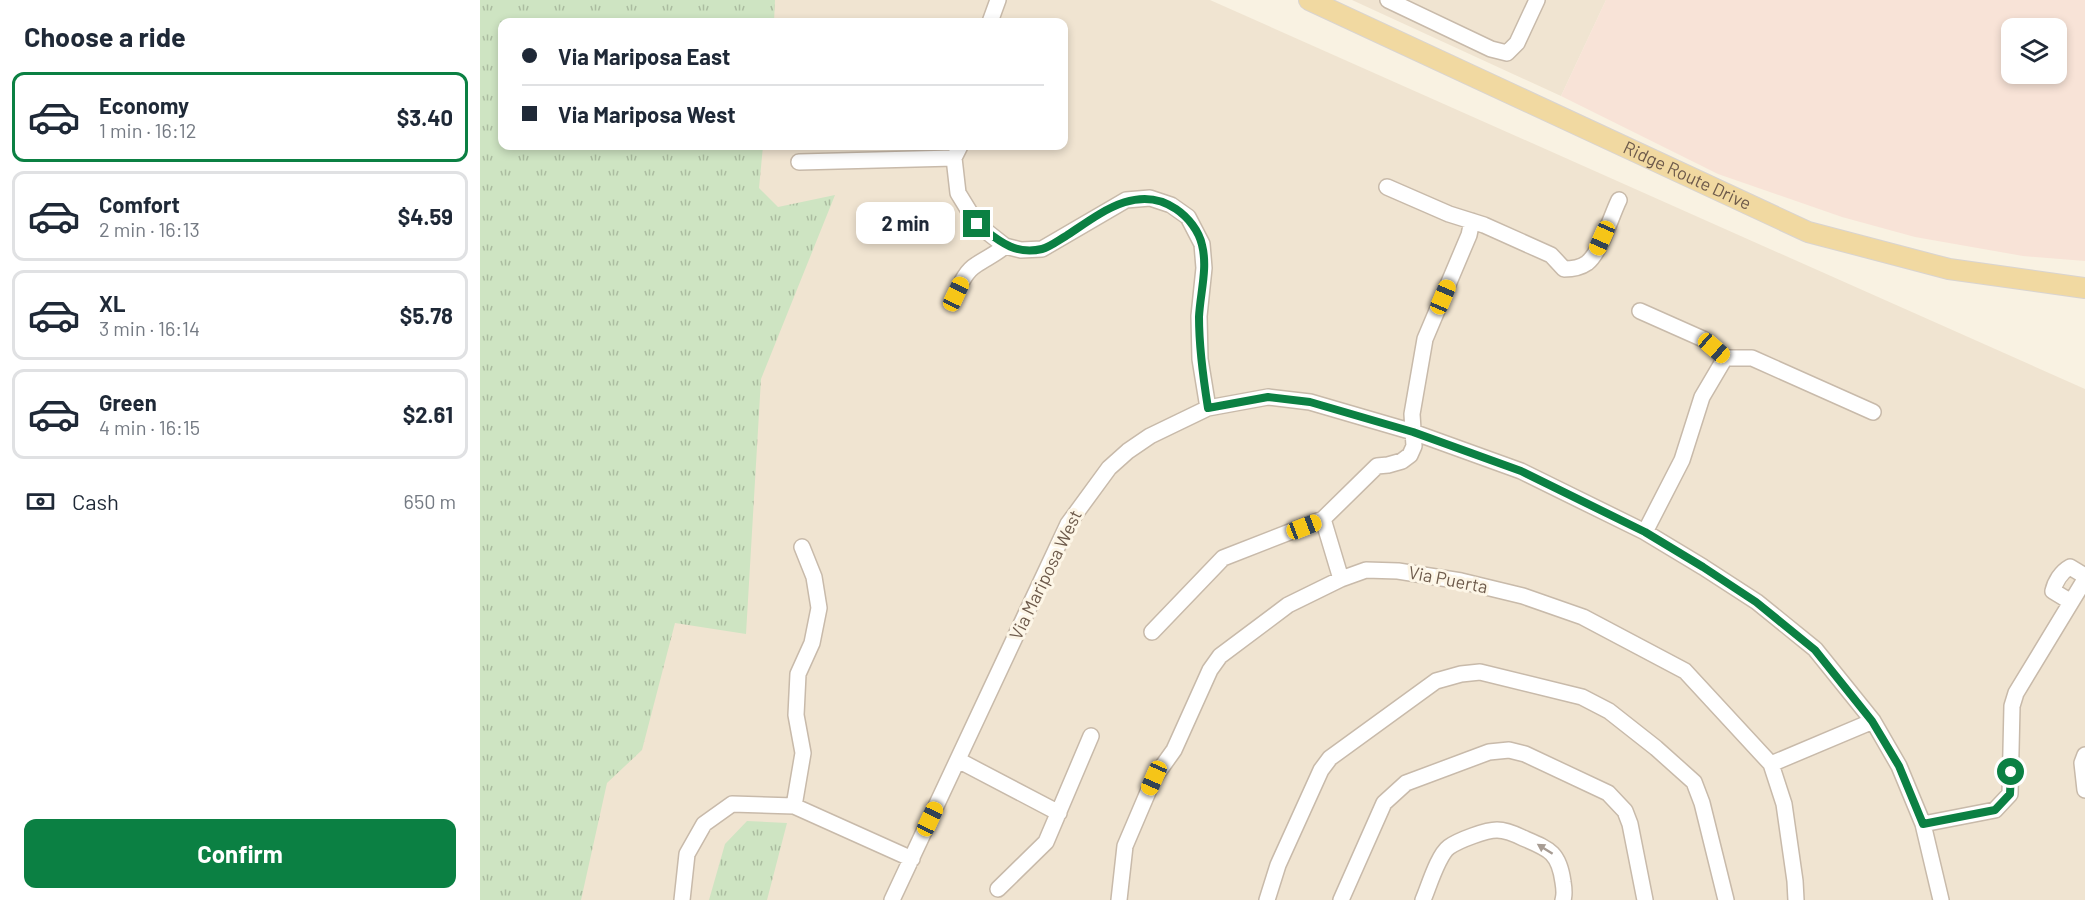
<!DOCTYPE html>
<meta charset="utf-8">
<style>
:root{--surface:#fff;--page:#f6f6f7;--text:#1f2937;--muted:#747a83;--line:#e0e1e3;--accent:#0b8043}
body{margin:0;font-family:Barlow,sans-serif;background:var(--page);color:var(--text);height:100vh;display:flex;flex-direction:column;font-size:22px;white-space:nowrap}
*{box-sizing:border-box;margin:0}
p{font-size:20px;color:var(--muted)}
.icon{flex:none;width:33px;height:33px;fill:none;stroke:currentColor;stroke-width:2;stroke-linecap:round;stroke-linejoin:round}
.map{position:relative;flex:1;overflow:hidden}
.details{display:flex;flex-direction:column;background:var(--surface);width:480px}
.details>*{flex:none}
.hud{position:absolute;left:18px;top:18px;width:570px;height:132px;border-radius:12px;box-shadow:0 3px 9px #0003;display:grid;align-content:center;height:132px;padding:0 24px;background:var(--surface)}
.tools{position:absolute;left:1521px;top:18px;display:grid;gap:12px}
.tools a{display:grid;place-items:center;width:66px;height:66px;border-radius:12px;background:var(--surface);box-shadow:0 3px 9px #0003;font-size:30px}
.end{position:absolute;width:27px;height:27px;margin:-14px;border:8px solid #0b8043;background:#fff;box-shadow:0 0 0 3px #fff}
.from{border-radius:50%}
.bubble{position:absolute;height:42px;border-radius:12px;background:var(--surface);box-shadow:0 3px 9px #0003;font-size:20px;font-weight:700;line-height:42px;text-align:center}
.car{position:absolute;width:18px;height:36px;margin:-18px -9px;border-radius:8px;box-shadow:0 0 4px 2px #0007;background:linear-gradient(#f5c518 24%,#345 0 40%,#f5c518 0 76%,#345 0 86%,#f5c518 0)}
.hud b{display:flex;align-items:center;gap:21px;height:57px;font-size:22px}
.hud b+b{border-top:2px solid var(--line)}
.hud i{width:15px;height:15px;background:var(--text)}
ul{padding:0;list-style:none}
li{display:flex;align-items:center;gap:18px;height:90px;margin:0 12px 9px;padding:0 12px;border:3px solid var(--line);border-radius:12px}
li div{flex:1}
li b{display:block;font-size:22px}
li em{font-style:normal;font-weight:700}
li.on{border-color:var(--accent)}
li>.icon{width:54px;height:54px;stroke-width:1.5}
h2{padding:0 24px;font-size:27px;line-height:72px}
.pay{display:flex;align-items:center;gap:15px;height:66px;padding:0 24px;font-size:22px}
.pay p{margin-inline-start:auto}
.cta{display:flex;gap:12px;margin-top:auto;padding:12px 24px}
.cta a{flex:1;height:69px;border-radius:12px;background:var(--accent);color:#fff;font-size:24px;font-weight:700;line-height:69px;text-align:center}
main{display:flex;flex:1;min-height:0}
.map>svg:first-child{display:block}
</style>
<main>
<section class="details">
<h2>Choose a ride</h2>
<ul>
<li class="on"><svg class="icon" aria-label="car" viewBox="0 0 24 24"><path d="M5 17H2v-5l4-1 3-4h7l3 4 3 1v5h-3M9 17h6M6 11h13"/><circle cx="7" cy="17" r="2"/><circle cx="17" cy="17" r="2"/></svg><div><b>Economy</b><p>1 min · 16:12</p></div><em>$3.40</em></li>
<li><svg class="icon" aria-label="car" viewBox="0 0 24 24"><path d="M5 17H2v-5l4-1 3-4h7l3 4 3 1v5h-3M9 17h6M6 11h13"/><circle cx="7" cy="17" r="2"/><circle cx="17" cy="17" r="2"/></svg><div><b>Comfort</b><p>2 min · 16:13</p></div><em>$4.59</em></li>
<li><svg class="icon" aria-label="car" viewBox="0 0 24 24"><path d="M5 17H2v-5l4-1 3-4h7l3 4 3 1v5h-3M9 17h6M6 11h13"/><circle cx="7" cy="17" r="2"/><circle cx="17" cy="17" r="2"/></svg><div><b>XL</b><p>3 min · 16:14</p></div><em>$5.78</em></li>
<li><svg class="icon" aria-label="car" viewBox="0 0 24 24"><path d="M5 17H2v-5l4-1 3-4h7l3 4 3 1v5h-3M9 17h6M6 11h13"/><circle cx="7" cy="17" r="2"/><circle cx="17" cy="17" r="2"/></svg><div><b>Green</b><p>4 min · 16:15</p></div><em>$2.61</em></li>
</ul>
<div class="pay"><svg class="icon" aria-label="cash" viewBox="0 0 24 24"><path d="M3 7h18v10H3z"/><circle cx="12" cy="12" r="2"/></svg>Cash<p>650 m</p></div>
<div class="cta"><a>Confirm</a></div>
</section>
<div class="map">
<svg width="1605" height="900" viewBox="0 0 1605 900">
<defs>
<pattern id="grass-tufts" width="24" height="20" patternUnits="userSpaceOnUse" patternTransform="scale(1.5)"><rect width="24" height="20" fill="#cee4c2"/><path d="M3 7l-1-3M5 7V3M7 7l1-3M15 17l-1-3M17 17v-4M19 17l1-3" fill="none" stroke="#abbca0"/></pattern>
</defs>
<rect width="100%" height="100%" fill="#f9f2e2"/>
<path fill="#f0e4d1" d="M262 0H730L1605 389V900H0L215 146H584V22H255Z
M872 0H1126L1081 96Z"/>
<path fill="#f8e3d7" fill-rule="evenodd" d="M1126 0H1605V261L1543 256 1435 237 1362 217 1238 174 1081 96ZM1532 28H1576V74H1532Z"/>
<path fill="url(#grass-tufts)" d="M0 0H295L294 22H22V146H283L279 188 298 207 355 195 281 379 266 634 195 623 162 750 127 783 101 900H0Z
M267 821 307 823 287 900H229L245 844Z"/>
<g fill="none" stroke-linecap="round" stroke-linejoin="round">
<g stroke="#c8baaa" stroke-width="18">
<path id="minor" d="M908 0 1011 49 1027 53 1037 43 1057 0
M510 22 518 0
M474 158 478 193 497 224 525 246 541 250 562 249 646 200 670 198 691 205 708 217 722 244 724 268 719 316 720 359 728 408
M319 162 474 158 480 146
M907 187 969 214 1004 225 1071 255 1084 269C1092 269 1100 268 1107 263 1121 252 1131 216 1139 200
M476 294C481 283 486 271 496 265 506 258 516 254 525 246
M1160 311 1223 339 1245 358H1272L1393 412
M1165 532 1202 460 1222 397 1245 358
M861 579 843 519 897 466 908 465 922 461 930 455 934 446 932 414 945 339 989 235 992 221
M672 632 743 558 843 519
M1605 755 1602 763 1605 790
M478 760 579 813
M1291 764 1393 721
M314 806 323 753 316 715 318 674 332 643 339 608 334 577 322 547
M1443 824 1515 810 1530 794 1532 706 1536 693 1604 581 1605 576 1590 567C1581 572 1575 582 1573 591L1591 602
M518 889 566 842 611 736
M202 900 207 854 224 824 252 804 314 806 432 859
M412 900 588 524 629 468 648 451 670 436 728 408 788 397 830 402 933 432 1041 471 1165 532 1223 567 1277 602 1335 649 1393 721 1419 766 1443 824 1461 900
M639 900 645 846 674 778 694 750 730 670 740 656 808 605 861 579 886 570 918 571 981 581 1043 596 1103 617 1205 671 1291 764 1304 804 1315 881 1316 900
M787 900 798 865 841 770 850 758 956 681 981 674 1000 672 1102 697 1129 711 1176 748 1214 782 1222 803 1246 900
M861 900 904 803 926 783 1009 752 1029 750 1045 754 1128 793 1145 811 1150 824 1165 900
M943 900C949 886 958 855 969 847 979 840 1006 830 1017 830 1026 830 1035 834 1043 838 1069 849 1079 852 1083 882 1084 888 1085 894 1083 900"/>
</g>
<g stroke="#d9d4d0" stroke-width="22">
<g id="major">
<path id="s1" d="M829 0 1328 232 1469 269 1605 288"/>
</g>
</g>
<use href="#minor" stroke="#fff" stroke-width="15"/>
<use href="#major" stroke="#f1d9a1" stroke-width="20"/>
</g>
<defs><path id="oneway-solid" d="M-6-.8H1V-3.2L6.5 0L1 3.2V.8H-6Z" transform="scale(1.5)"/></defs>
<use fill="#a79c93" href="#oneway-solid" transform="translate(1065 849) rotate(-148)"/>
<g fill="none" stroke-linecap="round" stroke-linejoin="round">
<path stroke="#0b8043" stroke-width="8" d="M497 224C517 239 534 256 562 249 570 247 579 240 586 236 618 215 657 182 696 209 708 217 719 231 722 245 728 268 720 294 719 317 719 348 723 377 728 408L788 397 830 402 933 432 1041 471 1165 532 1223 567 1276 602 1335 650 1392 721 1419 766 1443 824 1515 810 1530 794 1531 772"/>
</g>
<g text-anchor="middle" stroke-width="6" stroke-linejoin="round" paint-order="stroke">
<g font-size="18" fill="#6d5a4b" stroke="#fdf6e7">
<text dy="6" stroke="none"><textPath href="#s1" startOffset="417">Ridge Route Drive</textPath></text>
<text transform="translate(566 575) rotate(-64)" y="6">Via Mariposa West</text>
<text transform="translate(968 580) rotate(11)" y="6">Via Puerta</text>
</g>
</g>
</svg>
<div class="tools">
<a><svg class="icon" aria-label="layers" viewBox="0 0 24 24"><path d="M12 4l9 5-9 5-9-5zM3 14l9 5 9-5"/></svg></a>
</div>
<i class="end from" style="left:1531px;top:772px"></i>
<i class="end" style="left:497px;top:224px"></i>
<div class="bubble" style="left:376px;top:202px;width:99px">2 min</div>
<i class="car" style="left:1122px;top:238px;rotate:204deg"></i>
<i class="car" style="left:476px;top:294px;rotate:25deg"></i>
<i class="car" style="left:963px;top:297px;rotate:23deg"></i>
<i class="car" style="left:1234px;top:348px;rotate:131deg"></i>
<i class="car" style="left:824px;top:527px;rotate:69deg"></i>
<i class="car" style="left:674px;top:778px;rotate:204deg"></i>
<i class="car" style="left:450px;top:819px;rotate:25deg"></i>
<div class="hud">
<b><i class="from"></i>Via Mariposa East</b>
<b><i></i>Via Mariposa West</b>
</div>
</div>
</main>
